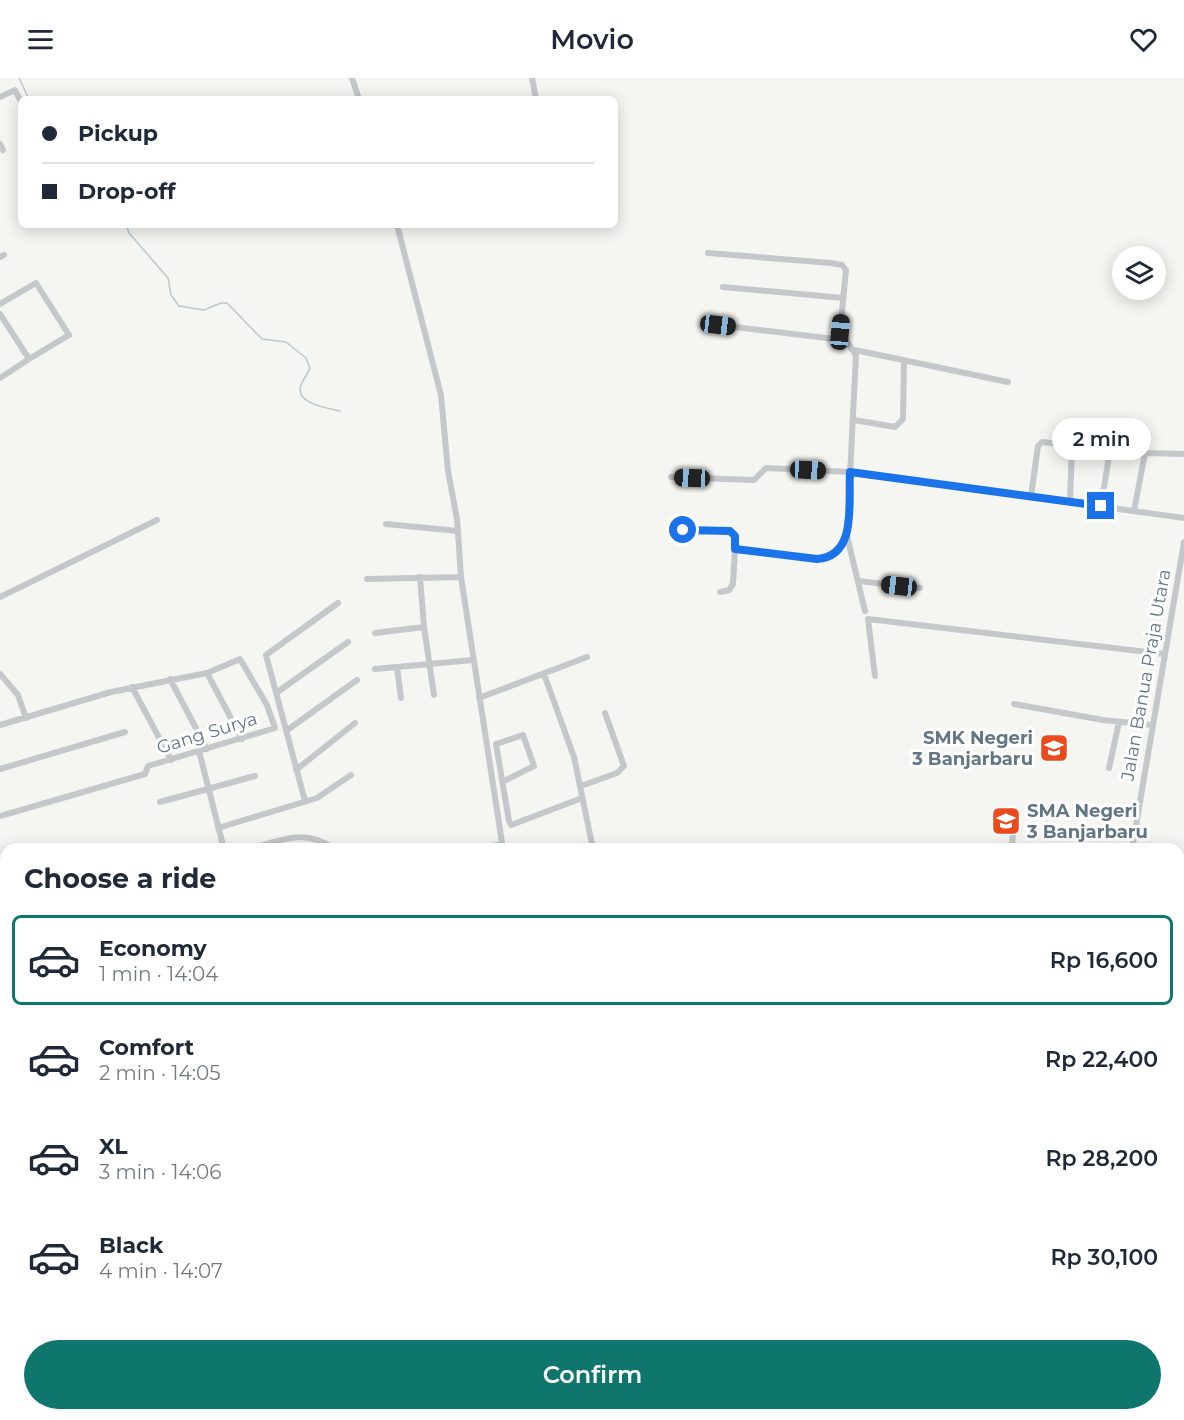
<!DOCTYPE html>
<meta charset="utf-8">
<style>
:root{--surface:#fff;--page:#f2f2f3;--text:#1f2937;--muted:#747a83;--line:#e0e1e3;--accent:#0f766e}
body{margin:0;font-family:Montserrat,sans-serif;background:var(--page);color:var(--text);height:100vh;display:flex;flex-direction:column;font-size:22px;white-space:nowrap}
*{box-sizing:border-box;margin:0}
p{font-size:20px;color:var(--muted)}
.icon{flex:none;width:33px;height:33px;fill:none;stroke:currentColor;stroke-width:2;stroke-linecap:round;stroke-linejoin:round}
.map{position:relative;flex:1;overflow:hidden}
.details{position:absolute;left:0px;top:765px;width:1185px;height:578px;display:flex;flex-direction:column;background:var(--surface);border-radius:18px 18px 0 0;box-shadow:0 3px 15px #0003}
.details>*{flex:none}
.top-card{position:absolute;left:18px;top:18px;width:600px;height:132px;border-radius:9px;box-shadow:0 3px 15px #0003;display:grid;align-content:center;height:132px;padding:0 24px;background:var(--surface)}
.controls{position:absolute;left:1112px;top:168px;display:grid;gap:12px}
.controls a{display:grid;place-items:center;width:54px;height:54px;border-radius:50%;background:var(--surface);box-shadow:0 3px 15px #0003;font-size:30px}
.end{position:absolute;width:27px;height:27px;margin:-14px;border:8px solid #1a73e8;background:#fff;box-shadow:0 0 0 3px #fff}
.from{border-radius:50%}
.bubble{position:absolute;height:42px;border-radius:21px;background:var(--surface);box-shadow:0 3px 15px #0003;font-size:20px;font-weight:600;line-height:42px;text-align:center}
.car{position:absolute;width:18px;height:36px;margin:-18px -9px;border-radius:8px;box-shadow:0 0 4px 2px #0007;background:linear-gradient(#222 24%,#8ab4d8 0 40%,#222 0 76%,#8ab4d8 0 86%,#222 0)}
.top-card b{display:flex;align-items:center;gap:21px;height:57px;font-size:22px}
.top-card b+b{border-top:2px solid var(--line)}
.top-card i{width:15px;height:15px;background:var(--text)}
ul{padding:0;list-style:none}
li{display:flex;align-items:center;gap:18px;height:90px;margin:0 12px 9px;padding:0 12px;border:3px solid transparent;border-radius:9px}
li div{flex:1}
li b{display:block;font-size:22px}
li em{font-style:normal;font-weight:600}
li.current{border-color:var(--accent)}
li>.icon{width:54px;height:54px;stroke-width:1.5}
h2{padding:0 24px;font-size:27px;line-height:72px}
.primary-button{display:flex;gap:12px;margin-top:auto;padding:12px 24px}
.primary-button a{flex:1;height:69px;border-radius:36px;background:var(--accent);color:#fff;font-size:24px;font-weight:600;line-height:69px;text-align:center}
header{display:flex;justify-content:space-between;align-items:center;height:78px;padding:0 24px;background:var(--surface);font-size:27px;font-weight:600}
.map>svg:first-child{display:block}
</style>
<header><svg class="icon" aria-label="menu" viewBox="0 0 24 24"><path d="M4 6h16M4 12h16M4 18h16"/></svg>Movio<svg class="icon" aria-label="heart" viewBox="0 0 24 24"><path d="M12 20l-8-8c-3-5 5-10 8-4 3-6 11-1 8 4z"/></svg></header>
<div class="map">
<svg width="1184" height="1342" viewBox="0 0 1184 1342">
<rect width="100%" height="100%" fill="#f5f5f1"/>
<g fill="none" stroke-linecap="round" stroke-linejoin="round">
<path stroke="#bcc8cc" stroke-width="1.5" d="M19 0 29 21
M126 147 129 155 168 200 171 217 179 228 204 232 221 225H227L262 261 286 264 306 280 310 290C308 296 303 301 301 307 294 326 328 330 340 333"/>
<g stroke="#b5babd" stroke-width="10">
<path id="major" d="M0 827 6 841
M0 1207 6 1208
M141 1336 142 1342"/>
</g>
<path stroke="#c5c8cb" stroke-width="6" d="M352 0 359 21
M532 0 536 21
M0 19 15 12 21 24
M0 66 3 72
M397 147 441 317 448 393 457 441 461 499 503 771
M0 179 4 177
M723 209 843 220
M0 226 36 205 69 257 29 281
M0 236 29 281 0 300
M718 247 843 262
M855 272 1008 304
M854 342 895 349 903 341 904 282
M671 399 754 402 766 390 850 394 1184 440
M1031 418 1038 368 1042 364 1145 375 1184 376
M1070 423 1072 368
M1101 428 1110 372
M1134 433 1145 375
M386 446 458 453
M683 452 730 453 735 458V471L817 481C833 479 842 473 847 457L856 277 840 254 846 192 842 187 831 185 708 175
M847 458 865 533
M420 499 424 549 434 617
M367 501 461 499
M858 503 920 510
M720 514 729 512 733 506 735 471
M0 519 157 442
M375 555 424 549
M397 589 401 620
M375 591 473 582
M0 596 18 617 26 640
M544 596 574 679 593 771
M875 598 868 541 1164 576
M170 601 207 671
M132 609 171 682
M276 615 348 564
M479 620 587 579
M1014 626 1103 642 1152 647
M0 647 111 614 207 595 242 661
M286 653 357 602
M199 673 224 771
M1109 690 1119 644
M0 691 125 654
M296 692 355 645
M502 704 534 688 523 657 496 666 509 743 511 747 582 720
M581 708 617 695 624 688 605 635
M305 723 266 577 338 525
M160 724 255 698
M0 738 145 696 148 688 275 650 267 627 240 581 207 595
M218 750 317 720 351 697
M250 771C279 762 307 750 334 771
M480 771 502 766
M1012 771 1014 735
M1132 771 1184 464
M0 858 6 856
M0 901 6 898
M0 984 3 977 1 968 6 966
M1179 1243 1184 1247
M441 1336 443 1342
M518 1336 522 1342
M553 1336 557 1342
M622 1336 624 1342
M651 1336 656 1342
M826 1336 828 1342
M1075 1336 1085 1342
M349 1342V1336
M389 1342 397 1336
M478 1342 485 1336
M539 1342 546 1336
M663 1342 670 1336
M1062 1342 1072 1336"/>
<use href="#major" stroke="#fff" stroke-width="8"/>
</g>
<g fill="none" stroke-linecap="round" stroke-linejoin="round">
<path stroke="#1a73e8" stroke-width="8" d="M683 452 730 453 735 458V471L817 481C858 478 848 424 850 394L1101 428"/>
</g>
<defs>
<g id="school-square" transform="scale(1.5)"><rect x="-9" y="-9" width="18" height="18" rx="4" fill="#e94b1e" stroke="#fff"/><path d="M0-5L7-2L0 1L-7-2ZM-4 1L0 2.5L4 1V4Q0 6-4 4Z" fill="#fff"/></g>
</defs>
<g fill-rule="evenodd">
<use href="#school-square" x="1054" y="670"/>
<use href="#school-square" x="1006" y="743"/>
</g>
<g text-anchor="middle" stroke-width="6" stroke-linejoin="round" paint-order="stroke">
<g font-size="18" fill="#637684" stroke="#fff">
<text transform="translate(1146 597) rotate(-80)" y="6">Jalan Banua Praja Utara</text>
<text transform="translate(207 655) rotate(-17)" y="6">Gang Surya</text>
</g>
<g font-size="18" font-weight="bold" fill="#637684" stroke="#fff" text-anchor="end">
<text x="1033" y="666">SMK Negeri<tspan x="1033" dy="21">3 Banjarbaru</tspan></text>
<text x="1027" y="739" text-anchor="start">SMA Negeri<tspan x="1027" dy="21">3 Banjarbaru</tspan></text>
</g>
</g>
</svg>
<div class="controls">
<a><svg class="icon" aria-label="layers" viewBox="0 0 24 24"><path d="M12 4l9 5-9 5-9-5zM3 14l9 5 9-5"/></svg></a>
</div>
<i class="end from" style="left:683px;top:452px"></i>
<i class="end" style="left:1101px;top:428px"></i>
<div class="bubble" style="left:1052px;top:340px;width:99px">2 min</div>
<i class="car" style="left:718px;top:247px;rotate:97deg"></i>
<i class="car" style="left:840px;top:254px;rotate:5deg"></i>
<i class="car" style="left:808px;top:392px;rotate:93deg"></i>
<i class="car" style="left:692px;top:400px;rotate:272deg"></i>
<i class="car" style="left:899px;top:508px;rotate:277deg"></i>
<div class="top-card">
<b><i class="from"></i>Pickup</b>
<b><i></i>Drop-off</b>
</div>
<section class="details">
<h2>Choose a ride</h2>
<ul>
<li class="current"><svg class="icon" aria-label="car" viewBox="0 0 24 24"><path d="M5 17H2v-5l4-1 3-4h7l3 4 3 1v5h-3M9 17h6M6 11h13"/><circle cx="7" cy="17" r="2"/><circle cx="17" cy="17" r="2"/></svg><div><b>Economy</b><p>1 min · 14:04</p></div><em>Rp 16,600</em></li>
<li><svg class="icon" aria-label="car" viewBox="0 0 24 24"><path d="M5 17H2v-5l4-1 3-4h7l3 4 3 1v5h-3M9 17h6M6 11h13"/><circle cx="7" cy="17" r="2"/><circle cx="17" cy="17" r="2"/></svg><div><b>Comfort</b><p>2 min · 14:05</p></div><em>Rp 22,400</em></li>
<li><svg class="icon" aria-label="car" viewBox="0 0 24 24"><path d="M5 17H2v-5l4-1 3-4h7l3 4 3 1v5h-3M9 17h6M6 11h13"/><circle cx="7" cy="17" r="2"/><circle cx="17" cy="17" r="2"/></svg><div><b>XL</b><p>3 min · 14:06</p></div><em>Rp 28,200</em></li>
<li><svg class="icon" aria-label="car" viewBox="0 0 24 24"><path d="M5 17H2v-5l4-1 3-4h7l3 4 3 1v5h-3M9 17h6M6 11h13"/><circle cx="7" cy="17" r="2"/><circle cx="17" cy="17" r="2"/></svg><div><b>Black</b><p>4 min · 14:07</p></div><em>Rp 30,100</em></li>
</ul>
<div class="primary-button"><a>Confirm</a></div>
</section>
</div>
